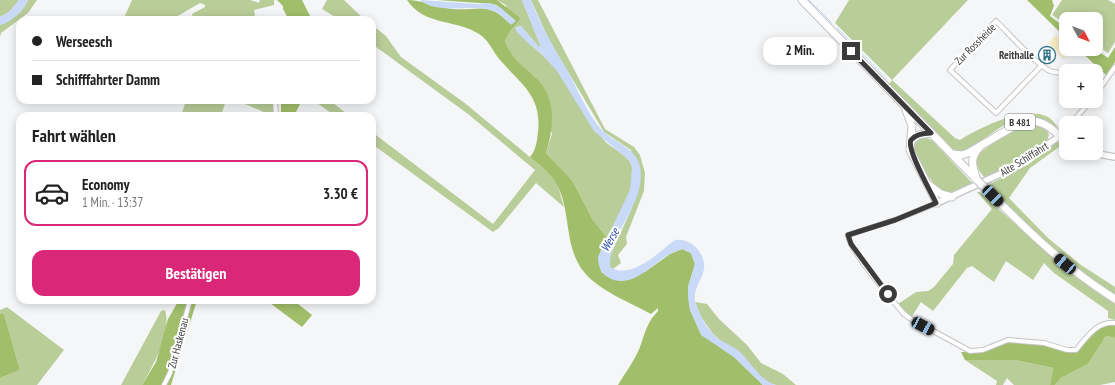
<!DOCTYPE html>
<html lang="de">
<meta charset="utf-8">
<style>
:root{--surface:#fff;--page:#f6f6f6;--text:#222;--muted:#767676;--line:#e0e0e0;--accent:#db2777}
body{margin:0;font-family:"PT Sans Narrow",sans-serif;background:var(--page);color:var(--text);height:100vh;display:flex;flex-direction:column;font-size:15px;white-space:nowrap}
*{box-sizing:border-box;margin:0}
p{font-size:13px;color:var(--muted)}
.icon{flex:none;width:22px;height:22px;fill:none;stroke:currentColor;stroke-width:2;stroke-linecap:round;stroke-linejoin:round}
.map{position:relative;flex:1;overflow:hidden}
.details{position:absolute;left:16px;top:112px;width:360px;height:192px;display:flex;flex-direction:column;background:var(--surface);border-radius:12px;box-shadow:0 2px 10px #0003}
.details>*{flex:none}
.hud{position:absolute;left:16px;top:16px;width:360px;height:88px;border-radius:12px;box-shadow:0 2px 10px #0003;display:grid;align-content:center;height:88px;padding:0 16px;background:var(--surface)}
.needle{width:26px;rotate:131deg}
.controls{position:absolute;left:1059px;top:12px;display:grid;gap:8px}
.controls a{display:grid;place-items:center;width:44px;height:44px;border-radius:8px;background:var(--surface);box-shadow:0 2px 10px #0003;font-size:20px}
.end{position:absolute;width:18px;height:18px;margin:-9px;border:5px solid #3b3b3c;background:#fff;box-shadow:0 0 0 2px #fff}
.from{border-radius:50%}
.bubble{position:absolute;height:28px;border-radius:12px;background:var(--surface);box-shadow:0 2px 10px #0003;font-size:13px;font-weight:800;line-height:28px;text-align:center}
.car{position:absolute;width:12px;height:24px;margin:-12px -6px;border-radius:5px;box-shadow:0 0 3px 1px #0007;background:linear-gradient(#222 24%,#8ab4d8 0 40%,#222 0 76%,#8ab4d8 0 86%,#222 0)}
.hud b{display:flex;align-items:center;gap:14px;height:38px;font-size:15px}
.hud b+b{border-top:1px solid var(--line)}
.hud i{width:10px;height:10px;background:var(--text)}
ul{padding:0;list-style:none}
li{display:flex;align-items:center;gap:12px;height:66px;margin:0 8px 6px;padding:0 8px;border:2px solid var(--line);border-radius:12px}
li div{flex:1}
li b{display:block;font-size:15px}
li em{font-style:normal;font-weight:800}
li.selected{border-color:var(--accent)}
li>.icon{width:36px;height:36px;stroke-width:1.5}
h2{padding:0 16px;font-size:18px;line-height:48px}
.cta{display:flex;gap:8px;margin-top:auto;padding:8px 16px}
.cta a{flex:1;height:46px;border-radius:12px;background:var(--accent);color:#fff;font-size:16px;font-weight:800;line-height:46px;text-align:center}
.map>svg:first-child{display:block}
</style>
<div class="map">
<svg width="1115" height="385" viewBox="0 0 1115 385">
<rect width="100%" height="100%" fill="#f5f6f8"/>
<path fill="#b9cd99" d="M0 0H19L9 12 0 17Z
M28 0H37L28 13 1 33 0 37V25C11 21 24 11 28 0Z
M132 0H250L259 3 260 0H274V5L254 10 255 16 243 20H194L192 14 205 7V5L200 3 171 20H123Z
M327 0H344L365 20H340L322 9Z
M497 0H522L541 47 538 46 521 26 515 28C528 44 545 55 558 72 575 93 586 119 604 140 611 149 630 155 632 167 636 191 617 217 607 238L593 220 572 180 546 153 552 134 535 77 523 68 512 56 505 41 511 30 506 5Z
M531 0H538L605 129 634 147 640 155 645 173 644 191 626 237 627 244 618 255 621 263 613 269 610 267V256L631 210 639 186 631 150 604 132 549 40Z
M849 0H968L892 80 955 138 960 140C981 127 1025 105 1048 117 1052 119 1056 125 1059 128 1018 103 999 131 965 152L952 149 889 84 892 80 835 23Z
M1062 0H1108L1115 4V42L1108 53 1096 45V19H1066V24L1052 15Z
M372 25 386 36 401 57 466 104 548 172 557 183 564 207 536 183 499 228 493 232 372 144V132L493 224 535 170 468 114 372 44Z
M186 100H226L221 116H181Z
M236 100H273V116Z
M313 100H329L350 116H335Z
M1033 123 1047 130 1049 135 1047 141 1012 165 984 177C978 169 974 163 978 154L1018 125Z
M923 136 933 141 972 183C970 183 959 191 952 192 935 196 919 161 913 149L914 142Z
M1060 142H1066L1030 168 1009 198 1048 238 1081 265 1115 287V295L1085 277 1036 236 988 185 1029 164 1055 143Z
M977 192H980C1024 232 1065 271 1115 304V320L1108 318V311L1054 273 1044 263 1033 280 1006 261 994 282 972 266 967 268 933 311 921 302 911 318 898 304 916 292 928 291 934 287 953 264 954 255 992 209Z
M695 302 707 304 719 319 747 345 761 363 783 374 796 385H776L767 382 713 334 701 317Z
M7 307 64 350 37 385H0V378L20 370 4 314H0V310Z
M165 310C172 332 153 366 142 385H121L161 311Z
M1106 336 1115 338V382L1100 385H1055L1061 378 1088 364Z
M987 359 1015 360 1053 368 1050 385H1014L1007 378 1003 385H996L997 381 965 360Z"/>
<path fill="#a1bf6b" d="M277 0H302L312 20H298L295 18 289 20 283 9V6Z
M407 0C423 0 436 7 452 9 477 11 489 1 509 23L498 6 493 4 437 0H497L519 17 520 19 511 30 505 41C514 62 520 63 536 78 557 98 554 127 546 153L572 180 593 220 607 238C600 253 596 257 602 273L645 272 670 254 682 249 691 253 695 264 688 287 690 310 701 334 734 357 763 385H618C625 373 635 360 640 347 645 333 647 322 658 311V308L651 314C631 303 598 290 584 272 563 246 572 211 556 183 550 172 539 165 530 157 536 150 537 141 538 132 542 96 521 84 500 60 493 52 489 40 479 34 456 19 424 26 407 0Z
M1027 0H1052L1054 6 1050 16 1066 28V38Z
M1115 47V62L1106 75 1078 49H1095L1108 58Z
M281 100H302L294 116H281Z
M179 300H197L171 385H142L156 362 168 319Z
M266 300H293L312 315 302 327Z
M0 314H4L20 370 0 378Z
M1108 324 1115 325V338L1106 336 1088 364 1061 378 1055 385H1050L1053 368 1015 360H965L961 352C978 353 991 345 1007 342 1026 339 1057 347 1075 351L1093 332Z"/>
<path fill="#f6edc7" d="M1056 35 1066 44V49L1072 50 1064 59 1048 43Z"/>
<path fill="#c9d9f8" d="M19 0H28C24 11 11 22 0 25V17L9 12Z
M420 0 477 4 490 3 501 8 516 21 511 25C505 19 499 12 491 10 470 4 437 15 420 0Z
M522 0H531C540 25 554 47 567 70 577 88 590 119 604 132 617 144 636 148 640 167 647 204 608 232 610 267 631 281 660 251 675 240 691 238 706 253 704 269 702 281 691 291 696 304 700 315 707 330 717 338 724 343 734 346 740 352 752 364 759 379 776 385H763L734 357 701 335 690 310 688 298V287L695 264 691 253 682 249C677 251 672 252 668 255 650 266 629 292 606 276 600 272 598 264 598 257L630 190 632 167 630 161 594 131 557 71 541 53 529 44 516 31V27L521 26 538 46 541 47Z"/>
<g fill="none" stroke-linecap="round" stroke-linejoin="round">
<path stroke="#c9d9f8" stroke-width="1" d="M809 0 832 23
M837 28 887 79"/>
<g stroke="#c3c4c6" stroke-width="6">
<path id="street" d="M1042 65 996 113 950 70 996 21C1012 37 1030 58 1048 70 1054 74 1060 71 1066 74
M1096 94 1115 67
M275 100 276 116
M1071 123 1091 101
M1060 136 1066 128
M937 203 895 220 848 235C848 249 893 301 904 314L911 319 970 351 983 350 1008 340 1044 343 1067 350H1076C1086 338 1097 321 1115 323
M164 385 170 373 190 300"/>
</g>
<g stroke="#c3c4c6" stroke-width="8">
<path id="secondary" d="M1093 153 1115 157
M937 203 1013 168 1060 136 1066 138"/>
</g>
<g stroke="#c3c4c6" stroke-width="9">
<path id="highway" d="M802 0 977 180
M906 110 912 126 910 150 937 203
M911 141 918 135 931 133
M952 154 962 155 968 153 1023 121C1039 119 1048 125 1060 136
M976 177C972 165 970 158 979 148
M929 185 941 194 952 197
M984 187C1025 228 1065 268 1115 299"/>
</g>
<use href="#street" stroke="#fff" stroke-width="4"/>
<use href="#secondary" stroke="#fff" stroke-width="5.5"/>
<use href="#highway" stroke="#fff" stroke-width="7"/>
<g stroke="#c3c4c6" stroke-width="9" stroke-linecap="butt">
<path id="highway-bridge" d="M977 180 984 187"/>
</g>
<use href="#highway-bridge" stroke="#fff" stroke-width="7"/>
</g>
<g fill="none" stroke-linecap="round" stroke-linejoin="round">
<path stroke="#3b3b3c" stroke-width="5" d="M851 51 931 133C924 133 916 134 911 140 906 149 931 192 936 203L895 220 848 235 851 244 888 294"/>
</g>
<defs>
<g id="building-ring" transform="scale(0.9)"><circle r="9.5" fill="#fff" stroke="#357589" stroke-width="1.5"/><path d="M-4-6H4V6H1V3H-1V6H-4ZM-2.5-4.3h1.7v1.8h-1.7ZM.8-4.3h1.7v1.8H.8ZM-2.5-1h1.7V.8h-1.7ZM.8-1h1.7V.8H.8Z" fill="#357589"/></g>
</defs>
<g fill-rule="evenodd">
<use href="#building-ring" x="1047" y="55"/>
</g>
<g text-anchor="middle" stroke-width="4" stroke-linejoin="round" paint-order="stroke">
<rect fill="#fff" stroke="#767676" stroke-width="1" x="1005" y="114" width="30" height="16" rx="3"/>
<g font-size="10" font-weight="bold" fill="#3b3b3c">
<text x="1020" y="126">B 481</text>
</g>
<g font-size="11" fill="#3b3b3c" stroke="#fff">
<text transform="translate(975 44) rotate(-45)" y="4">Zur Rossheide</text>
<text transform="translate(1024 159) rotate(-32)" y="4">Alte Schiffahrt</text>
<text transform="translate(178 343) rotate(-75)" y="4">Zur Haskenau</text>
</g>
<g font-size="11" font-weight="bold" fill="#3b3b3c" stroke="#fff" text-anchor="end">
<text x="1034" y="59">Reithalle</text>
</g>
<g font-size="12" font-style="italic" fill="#274ca1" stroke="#fff">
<text transform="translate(610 240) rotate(-61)" y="4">Werse</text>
</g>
</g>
</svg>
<div class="controls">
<a><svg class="needle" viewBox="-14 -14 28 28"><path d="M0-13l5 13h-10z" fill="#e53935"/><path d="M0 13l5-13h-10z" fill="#767676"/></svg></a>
<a>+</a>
<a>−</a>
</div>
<i class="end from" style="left:888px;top:294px"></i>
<i class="end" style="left:851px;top:51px"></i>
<div class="bubble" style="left:763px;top:37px;width:74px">2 Min.</div>
<i class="car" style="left:993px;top:196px;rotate:135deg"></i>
<i class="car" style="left:1065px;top:264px;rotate:310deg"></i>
<i class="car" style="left:923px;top:326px;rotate:118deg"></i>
<div class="hud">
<b><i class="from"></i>Werseesch</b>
<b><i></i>Schifffahrter Damm</b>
</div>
<section class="details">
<h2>Fahrt wählen</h2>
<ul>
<li class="selected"><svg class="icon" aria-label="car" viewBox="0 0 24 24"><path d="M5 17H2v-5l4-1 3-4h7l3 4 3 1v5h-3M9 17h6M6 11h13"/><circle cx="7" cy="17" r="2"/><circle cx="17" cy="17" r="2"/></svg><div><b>Economy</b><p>1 Min. · 13:37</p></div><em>3.30 €</em></li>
</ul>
<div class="cta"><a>Bestätigen</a></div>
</section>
</div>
